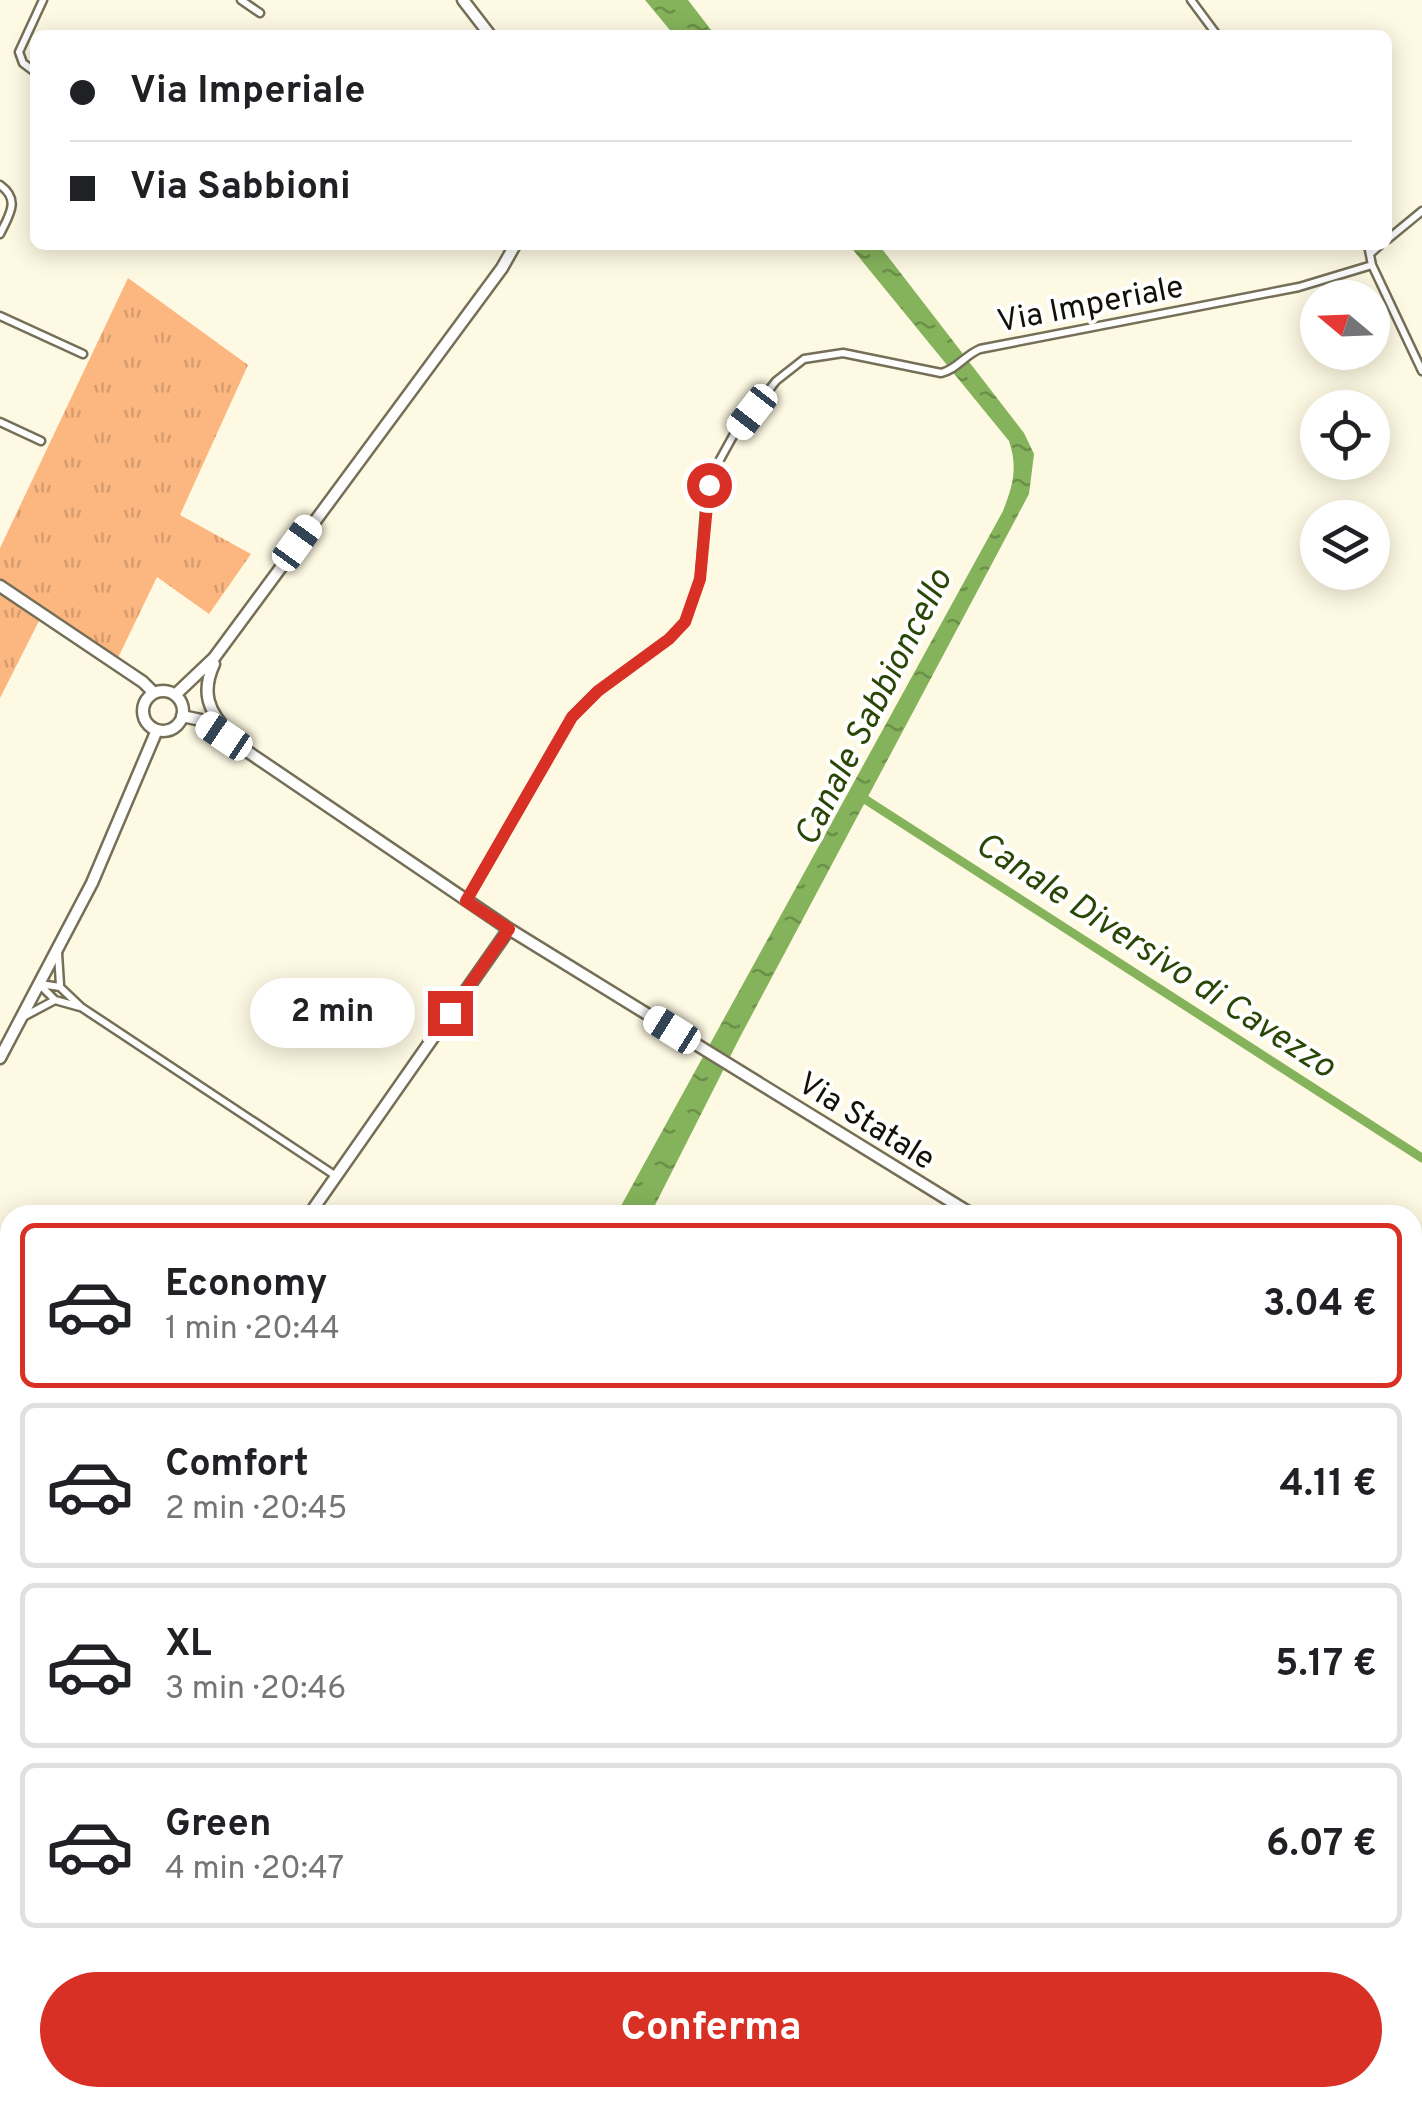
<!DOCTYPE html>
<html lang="it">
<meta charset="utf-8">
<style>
:root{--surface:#fff;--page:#f6f6f6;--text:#202124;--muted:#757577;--line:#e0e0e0;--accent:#d93025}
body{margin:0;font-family:Overpass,sans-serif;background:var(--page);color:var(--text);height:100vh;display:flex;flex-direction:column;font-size:38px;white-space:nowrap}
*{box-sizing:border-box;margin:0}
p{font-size:32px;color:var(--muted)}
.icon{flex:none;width:55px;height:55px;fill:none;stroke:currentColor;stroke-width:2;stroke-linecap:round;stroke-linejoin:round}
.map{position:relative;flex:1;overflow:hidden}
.side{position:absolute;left:0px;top:1205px;width:1422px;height:902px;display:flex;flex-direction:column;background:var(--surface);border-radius:30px 30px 0 0;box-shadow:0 5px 25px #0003}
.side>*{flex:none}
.top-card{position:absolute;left:30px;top:30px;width:1362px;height:220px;border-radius:15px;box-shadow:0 5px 25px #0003;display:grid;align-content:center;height:220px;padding:0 40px;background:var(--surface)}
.needle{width:65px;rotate:289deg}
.controls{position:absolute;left:1300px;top:280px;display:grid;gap:20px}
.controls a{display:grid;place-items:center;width:90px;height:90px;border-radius:50%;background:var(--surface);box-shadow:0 5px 25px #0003;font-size:50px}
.end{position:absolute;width:45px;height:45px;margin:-22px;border:12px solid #d93025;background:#fff;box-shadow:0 0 0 5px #fff}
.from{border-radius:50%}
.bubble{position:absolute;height:70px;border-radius:35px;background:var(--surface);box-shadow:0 5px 25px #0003;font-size:32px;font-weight:700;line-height:70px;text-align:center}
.car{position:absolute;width:30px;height:60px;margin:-30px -15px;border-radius:12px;box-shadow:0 0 8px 2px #0007;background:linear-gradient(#fff 24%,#345 0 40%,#fff 0 76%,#345 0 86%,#fff 0)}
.top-card b{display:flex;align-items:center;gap:35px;height:95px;font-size:38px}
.top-card b+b{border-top:2px solid var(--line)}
.top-card i{width:25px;height:25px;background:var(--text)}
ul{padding:18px 0 0;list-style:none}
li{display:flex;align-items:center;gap:30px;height:165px;margin:0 20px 15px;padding:0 20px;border:5px solid var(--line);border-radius:15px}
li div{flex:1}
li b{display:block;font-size:38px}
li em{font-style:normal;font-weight:700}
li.active{border-color:var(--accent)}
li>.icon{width:90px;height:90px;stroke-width:1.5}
.cta{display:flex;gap:20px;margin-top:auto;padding:20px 40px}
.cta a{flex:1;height:115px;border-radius:60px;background:var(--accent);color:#fff;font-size:40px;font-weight:700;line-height:115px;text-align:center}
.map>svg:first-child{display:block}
</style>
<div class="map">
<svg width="1422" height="2107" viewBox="0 0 1422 2107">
<defs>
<pattern id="park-tufts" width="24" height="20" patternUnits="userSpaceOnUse" patternTransform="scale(2.5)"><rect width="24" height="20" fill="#fcb781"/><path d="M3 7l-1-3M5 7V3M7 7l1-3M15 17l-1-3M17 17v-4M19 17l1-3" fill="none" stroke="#d79c6e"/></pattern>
<pattern id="water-ripples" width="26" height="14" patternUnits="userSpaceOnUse" patternTransform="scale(2.5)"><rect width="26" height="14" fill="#85b35b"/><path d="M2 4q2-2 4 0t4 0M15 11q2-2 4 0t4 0" fill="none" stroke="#6b9049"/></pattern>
</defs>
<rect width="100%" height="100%" fill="#fef9e3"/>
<path fill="url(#park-tufts)" d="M128 278 248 365 180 515 251 554 209 614 157 577 114 666 40 619 0 698V548Z"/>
<path fill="url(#water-ripples)" d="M645 0H688L715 35H674Z
M849 245H879L1024 433 1034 454 1029 494 739 1039 650 1215H616L1003 511C1013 485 1018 468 1009 441Z"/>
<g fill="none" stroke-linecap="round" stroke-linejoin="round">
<path stroke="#85b35b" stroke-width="9" d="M860 796 1422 1158"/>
<g stroke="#756f57" stroke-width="11">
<path id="street" d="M241 0 260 13
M1191 0 1217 35
M35 72 23 63 19 52 43 0
M0 185C21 200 9 215 0 234
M1388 239 1422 211
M1368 245 1372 265 1422 371
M1371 253 1380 245
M0 316 83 354
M0 422 41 441
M466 901 572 717 598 691 669 639 685 622 700 579 706 498 712 474 733 436 776 381 804 359 843 353 941 373C956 370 965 355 980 349L1299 287 1372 265
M58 953 60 985
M40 984 60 987 81 1007 336 1176
M40 985 55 1000 80 1007
M25 1016 55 1000
M1412 1780 1422 1771
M1412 2079 1422 2089
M1071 2098 1087 2107
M769 2107 775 2098"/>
</g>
<g stroke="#756f57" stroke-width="15">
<path id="secondary" d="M463 0 490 35
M0 586 143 682 154 693
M214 664C201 692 208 711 229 733
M143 711a20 20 0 1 1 40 0a20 20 0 1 1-40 0Z
M175 695 214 658 502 268 515 245
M182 716 201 720 509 929 973 1215
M0 1058 92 883 157 730
M309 1215 509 929
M1412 1294 1422 1284
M1412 1546 1422 1566
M0 1674 10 1680
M869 2098 884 2107
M1 2107 10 2084
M968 2107 974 2098"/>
</g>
<use href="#street" stroke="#fff" stroke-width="6"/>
<use href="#secondary" stroke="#fff" stroke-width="10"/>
</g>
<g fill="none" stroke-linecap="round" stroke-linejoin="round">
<path stroke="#d93025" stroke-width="12" d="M450 1013 509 929 466 901 572 717 598 691 669 639 685 622 700 579 709 485"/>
</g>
<g text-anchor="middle" stroke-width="8" stroke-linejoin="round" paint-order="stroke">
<g font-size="32" fill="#121007" stroke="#fff">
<text transform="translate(1090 303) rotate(-11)" y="11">Via Imperiale</text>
<text transform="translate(867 1120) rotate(32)" y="11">Via Statale</text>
</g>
<g font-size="35" font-style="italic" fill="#2a4706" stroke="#fff">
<text transform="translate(872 707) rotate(-63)" y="12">Canale Sabbioncello</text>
<text transform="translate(1156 954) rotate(33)" y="12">Canale Diversivo di Cavezzo</text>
</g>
</g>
</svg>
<div class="controls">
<a><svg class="needle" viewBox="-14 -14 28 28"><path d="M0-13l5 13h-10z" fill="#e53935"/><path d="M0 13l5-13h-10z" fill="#757577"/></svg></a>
<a><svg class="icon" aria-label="locate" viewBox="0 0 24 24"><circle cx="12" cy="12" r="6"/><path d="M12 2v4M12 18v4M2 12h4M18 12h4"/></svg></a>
<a><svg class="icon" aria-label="layers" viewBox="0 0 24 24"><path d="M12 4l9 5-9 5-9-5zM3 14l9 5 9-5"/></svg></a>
</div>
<i class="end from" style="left:709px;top:485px"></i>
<i class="end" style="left:450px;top:1013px"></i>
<div class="bubble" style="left:250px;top:978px;width:165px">2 min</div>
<i class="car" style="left:752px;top:412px;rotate:218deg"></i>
<i class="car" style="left:297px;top:543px;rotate:36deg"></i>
<i class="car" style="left:224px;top:736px;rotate:304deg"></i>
<i class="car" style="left:672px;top:1030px;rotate:302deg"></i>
<div class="top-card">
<b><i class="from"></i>Via Imperiale</b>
<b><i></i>Via Sabbioni</b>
</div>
<section class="side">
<ul>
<li class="active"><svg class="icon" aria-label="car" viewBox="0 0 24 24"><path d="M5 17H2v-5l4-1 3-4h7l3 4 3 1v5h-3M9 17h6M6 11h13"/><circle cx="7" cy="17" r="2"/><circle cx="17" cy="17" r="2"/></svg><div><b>Economy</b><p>1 min · 20:44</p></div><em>3.04 €</em></li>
<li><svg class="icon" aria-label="car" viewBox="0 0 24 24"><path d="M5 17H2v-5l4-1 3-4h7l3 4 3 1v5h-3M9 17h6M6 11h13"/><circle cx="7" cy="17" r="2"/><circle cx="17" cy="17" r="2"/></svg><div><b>Comfort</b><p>2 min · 20:45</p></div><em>4.11 €</em></li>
<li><svg class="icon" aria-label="car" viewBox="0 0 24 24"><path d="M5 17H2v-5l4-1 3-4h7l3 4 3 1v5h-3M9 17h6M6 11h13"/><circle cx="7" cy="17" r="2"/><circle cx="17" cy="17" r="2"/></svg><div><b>XL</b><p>3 min · 20:46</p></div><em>5.17 €</em></li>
<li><svg class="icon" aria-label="car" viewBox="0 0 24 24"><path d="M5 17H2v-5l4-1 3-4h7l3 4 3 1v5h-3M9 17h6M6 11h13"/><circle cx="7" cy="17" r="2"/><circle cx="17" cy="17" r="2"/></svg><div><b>Green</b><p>4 min · 20:47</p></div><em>6.07 €</em></li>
</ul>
<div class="cta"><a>Conferma</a></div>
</section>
</div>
